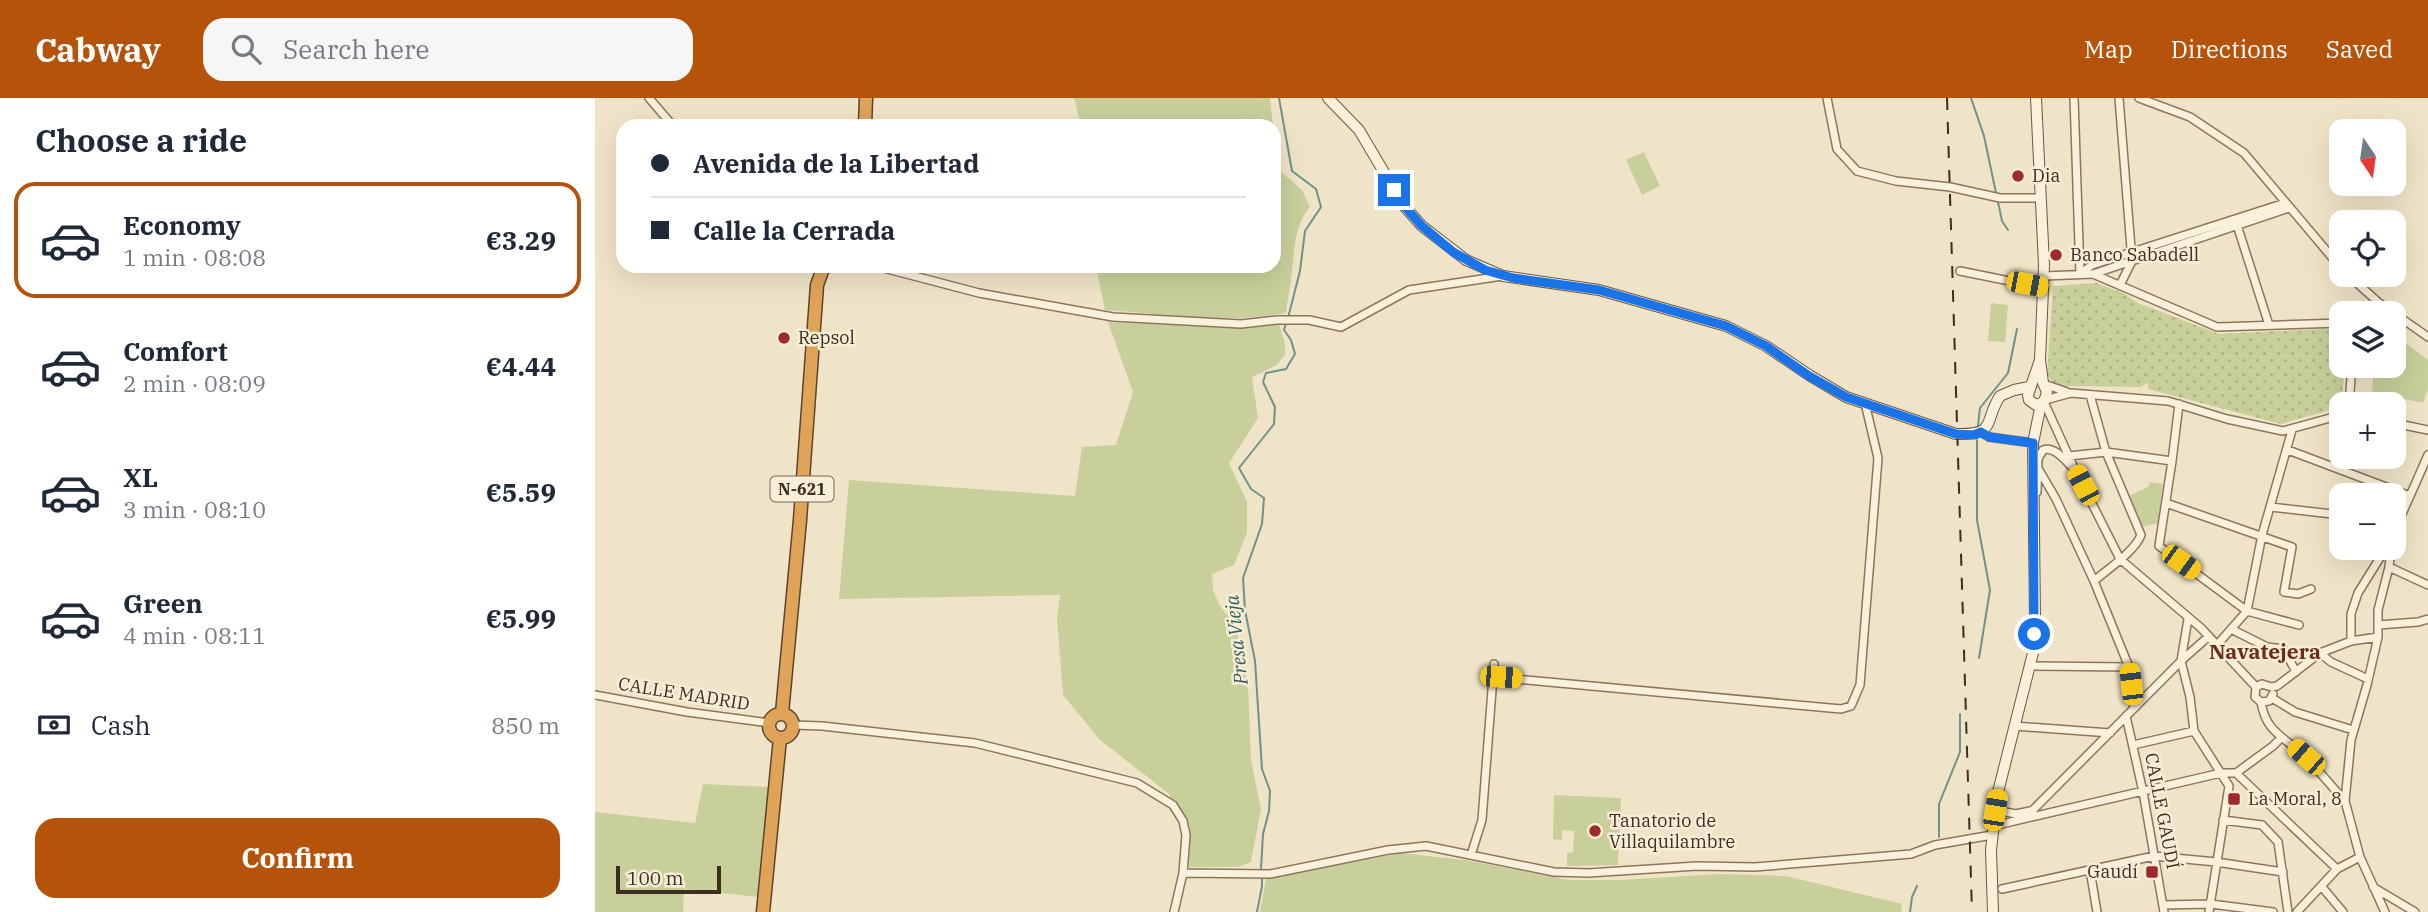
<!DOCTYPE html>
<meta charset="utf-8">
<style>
:root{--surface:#fff;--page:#f6f6f7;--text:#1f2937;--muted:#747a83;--line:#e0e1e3;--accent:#b45309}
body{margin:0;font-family:"IBM Plex Serif",serif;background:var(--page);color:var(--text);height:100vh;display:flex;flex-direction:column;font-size:26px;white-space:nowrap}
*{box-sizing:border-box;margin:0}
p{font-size:23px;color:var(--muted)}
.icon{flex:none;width:38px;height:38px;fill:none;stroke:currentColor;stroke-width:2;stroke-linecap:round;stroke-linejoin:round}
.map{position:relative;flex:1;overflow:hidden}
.sheet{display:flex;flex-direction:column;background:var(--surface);width:595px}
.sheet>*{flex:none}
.guide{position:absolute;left:21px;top:21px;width:665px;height:154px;border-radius:21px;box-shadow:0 7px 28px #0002;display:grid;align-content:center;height:154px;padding:0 35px;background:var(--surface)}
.needle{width:46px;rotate:167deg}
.controls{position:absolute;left:1734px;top:21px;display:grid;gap:14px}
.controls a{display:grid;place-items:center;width:77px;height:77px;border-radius:14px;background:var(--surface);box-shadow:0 7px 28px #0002;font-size:35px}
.scale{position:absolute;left:21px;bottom:18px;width:105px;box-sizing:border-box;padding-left:7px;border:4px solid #3d2e20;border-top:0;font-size:19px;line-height:24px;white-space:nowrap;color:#3d2e20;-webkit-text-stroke:5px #f7eed8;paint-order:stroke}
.end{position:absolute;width:32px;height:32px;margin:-16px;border:9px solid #1a73e8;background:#fff;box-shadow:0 0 0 4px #fff}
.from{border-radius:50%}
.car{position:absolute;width:21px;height:42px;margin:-21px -10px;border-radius:9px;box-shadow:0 0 5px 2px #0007;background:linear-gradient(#f5c518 24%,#345 0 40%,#f5c518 0 76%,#345 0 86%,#f5c518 0)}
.guide b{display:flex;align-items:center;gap:24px;height:66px;font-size:26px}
.guide b+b{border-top:2px solid var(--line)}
.guide i{width:18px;height:18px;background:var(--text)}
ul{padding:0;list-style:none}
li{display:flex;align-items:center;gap:21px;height:116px;margin:0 14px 10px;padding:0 21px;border:4px solid transparent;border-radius:21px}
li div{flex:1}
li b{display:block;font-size:26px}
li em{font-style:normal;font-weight:700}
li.current{border-color:var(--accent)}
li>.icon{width:63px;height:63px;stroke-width:1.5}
h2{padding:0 35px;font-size:32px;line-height:84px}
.pay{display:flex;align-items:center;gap:18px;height:77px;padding:0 35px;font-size:26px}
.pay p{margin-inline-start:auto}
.button{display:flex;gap:14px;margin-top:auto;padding:14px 35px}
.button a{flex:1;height:80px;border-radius:21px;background:var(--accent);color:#fff;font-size:28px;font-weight:700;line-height:80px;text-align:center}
header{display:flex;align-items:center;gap:42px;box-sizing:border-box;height:98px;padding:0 35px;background:var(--accent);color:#fff}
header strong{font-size:33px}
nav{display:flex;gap:38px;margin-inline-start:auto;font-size:24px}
.search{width:490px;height:63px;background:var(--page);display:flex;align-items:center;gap:18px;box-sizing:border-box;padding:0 24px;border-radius:21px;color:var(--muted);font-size:26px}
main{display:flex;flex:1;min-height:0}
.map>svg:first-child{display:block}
</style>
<header>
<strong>Cabway</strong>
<div class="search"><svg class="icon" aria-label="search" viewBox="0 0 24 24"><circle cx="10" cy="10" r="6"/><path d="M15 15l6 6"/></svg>Search here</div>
<nav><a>Map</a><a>Directions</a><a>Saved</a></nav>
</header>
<main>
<section class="sheet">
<h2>Choose a ride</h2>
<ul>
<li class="current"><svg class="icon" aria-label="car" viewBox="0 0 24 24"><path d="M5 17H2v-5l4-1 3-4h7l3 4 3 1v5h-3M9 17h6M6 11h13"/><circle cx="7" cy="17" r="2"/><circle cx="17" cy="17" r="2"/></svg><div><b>Economy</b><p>1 min · 08:08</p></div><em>€3.29</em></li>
<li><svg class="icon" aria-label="car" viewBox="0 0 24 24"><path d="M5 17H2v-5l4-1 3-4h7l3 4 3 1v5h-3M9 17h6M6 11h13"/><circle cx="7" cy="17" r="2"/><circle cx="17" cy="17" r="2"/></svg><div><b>Comfort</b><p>2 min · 08:09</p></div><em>€4.44</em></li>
<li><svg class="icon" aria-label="car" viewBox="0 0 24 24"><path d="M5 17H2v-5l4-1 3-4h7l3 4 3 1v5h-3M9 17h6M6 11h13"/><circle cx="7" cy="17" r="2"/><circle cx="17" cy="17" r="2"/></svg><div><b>XL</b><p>3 min · 08:10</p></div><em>€5.59</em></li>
<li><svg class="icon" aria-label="car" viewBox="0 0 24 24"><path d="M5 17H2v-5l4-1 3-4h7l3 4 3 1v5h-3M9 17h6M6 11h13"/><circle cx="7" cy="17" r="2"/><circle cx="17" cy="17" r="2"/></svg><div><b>Green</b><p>4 min · 08:11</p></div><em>€5.99</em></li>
</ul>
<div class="pay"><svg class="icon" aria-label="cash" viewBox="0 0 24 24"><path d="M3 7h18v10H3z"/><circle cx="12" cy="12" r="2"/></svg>Cash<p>850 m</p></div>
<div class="button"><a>Confirm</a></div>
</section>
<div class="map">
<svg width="1833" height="814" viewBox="0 0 1833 814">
<defs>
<pattern id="park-dots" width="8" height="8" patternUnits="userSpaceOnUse" patternTransform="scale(1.75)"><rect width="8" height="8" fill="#c9cf9b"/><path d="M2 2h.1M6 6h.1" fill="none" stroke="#aeb285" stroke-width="1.8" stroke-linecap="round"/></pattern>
</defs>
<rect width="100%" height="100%" fill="#f0e4c8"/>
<path fill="#c9cf9b" d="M479 0H675L678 28H486Z
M679 37 683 71 707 92 715 109C697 130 700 155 696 182 695 193 692 204 691 215 631 226 569 216 510 212L501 168H679Z
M1049 54 1065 88 1047 97 1031 62Z
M1396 205 1413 207 1410 244 1393 243Z
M513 224 639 230 684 226 690 245V257L682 267 657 279 663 320 634 365 652 404V435L639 467 617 476 618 492 625 508 641 528 653 587 656 662 666 711 656 764 643 769H594L595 728 573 695 505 642 468 597 462 520 465 497 244 501 254 382 480 398 487 349 521 347 538 294Z
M1799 237 1833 262V291L1828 305 1777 294 1779 268H1799Z
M1555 384 1568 386 1563 425 1547 429 1534 398 1553 389Z
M108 686 175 689 164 799 89 791 88 814H0V714L100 725Z
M959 697 1026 700 1023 767 972 768V755L978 754 979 733 967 732V742L958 741Z
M806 755 870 762 974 782H1025L1125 776 1191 778 1307 806 1306 814H665L671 781Z"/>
<path fill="url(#park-dots)" d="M1501 185 1528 195 1543 205 1624 236 1746 230V268H1750L1746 309 1686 326 1553 291V285L1545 289 1469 288 1459 285 1452 277 1458 188Z"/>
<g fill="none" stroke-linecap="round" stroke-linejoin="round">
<path stroke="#6f938a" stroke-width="2" d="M684 0 697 73 721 91 726 109 710 133 705 173 693 220
M1376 0 1389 38 1401 95
M1403 104 1407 123 1413 132
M1383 328 1385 310 1413 275 1422 231
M1382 342V422L1395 492 1384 560
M1344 739V706L1365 654V616
M666 771 668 736 674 713 675 693 667 671 660 563 650 512 648 480 667 426 669 400 656 391 644 370 679 326 680 309 668 284 671 275 691 271 700 256 696 242 689 232 691 225
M662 814 667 788V777
M1315 814 1317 799 1322 788"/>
<g stroke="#8d765c" stroke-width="10">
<path id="street" d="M54 0 78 28
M1232 0 1242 51 1262 73 1301 83 1355 89 1405 100H1446
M1479 0 1485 176
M1524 0 1537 163 1525 187
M1544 0 1595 19 1649 55 1746 170
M1642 127 1674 227
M281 168 384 195 518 219 646 226 682 222H714L746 229 814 192 907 178
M1365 173 1449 190
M1486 175 1497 167 1690 105
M1498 176 1622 229 1746 225
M1753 177 1783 204 1833 239
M1449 178 1498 176 1694 110
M1775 215 1788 208
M1449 286 1472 294
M1495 297 1511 354 1546 437C1540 453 1513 471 1499 483
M1450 302 1476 295 1573 303 1632 321 1688 333 1746 317
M1449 304 1480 372 1525 461 1606 530 1661 589
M1584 306 1577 363 1564 448 1652 513 1704 527
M1754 306 1757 268
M1799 325 1833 332
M1386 334 1394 339 1438 345
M1693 352 1815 398
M1474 358 1511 354 1577 363
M1438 367 1444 372 1461 401 1499 483 1534 569 1539 610
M1442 394 1443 361 1448 352C1459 348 1469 361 1477 369
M1571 405 1697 449 1689 494 1703 496 1716 491
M1676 409 1746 417
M1799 434 1833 357
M1794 469 1833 487
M1593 521 1586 563 1595 599 1599 633 1634 688 1614 814
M1783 527 1823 524 1833 521
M1636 531 1672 549 1689 551 1701 574
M1756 543V516L1763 495 1791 450
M1622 547 1652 513 1667 437 1697 332
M1725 555 1736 564 1773 581
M1436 568 1534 569
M898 579 1246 611 1256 608 1265 587 1283 360 1270 305
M1661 589 1667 586 1676 589 1682 588 1725 555 1756 543 1783 539
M1661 589 1660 599 1666 604 1674 603 1678 596
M0 597 92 614 174 625
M1677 600 1700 614 1758 632
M1666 604C1671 635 1689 638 1709 658 1724 672 1736 688 1750 703
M1531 618 1548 694 1569 814
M198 627 227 628 380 645 542 685 578 707 588 723 591 737 588 775 579 814
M1420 628 1515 635
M1538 647 1599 633
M1641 675 1678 648 1686 640
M1400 712 1421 716 1435 713
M1431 719 1586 563 1614 538
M1628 722 1667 727 1683 744 1693 814
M1398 728 1626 675H1641L1742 771
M876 757 887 722 899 566
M1495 772 1502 814
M588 775 675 776 793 752 831 748 959 774 993 775 1102 768 1160 769 1316 756 1340 747 1397 737
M1727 789 1748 814
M1778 789 1820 814
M1407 791 1559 758 1621 764 1688 774
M1568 807 1616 806 1678 814
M1702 814 1742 771 1765 759
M1790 814 1765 759 1750 703 1756 642 1772 587 1783 539V512L1794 469 1796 450"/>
</g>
<g stroke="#6f573f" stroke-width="12">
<path id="secondary" d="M733 0 764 32 809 108 827 128 871 162 908 178 1004 192 1131 228 1171 248 1214 277 1251 299 1361 336C1403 337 1388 324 1405 298L1419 292 1434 289
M1441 0 1449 167 1445 262 1448 285 1452 294 1449 304 1441 307 1434 302 1433 297 1445 262
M1398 814 1396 752 1402 698 1438 555 1440 520 1438 345 1446 306"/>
</g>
<g stroke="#5b4430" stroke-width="15">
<path id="highway" d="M270 28 271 0
M187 615 205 422 222 187 229 168
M174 628a12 12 0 1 1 24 0a12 12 0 1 1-24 0Z
M168 814 185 640"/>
</g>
<use href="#street" stroke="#faf1dc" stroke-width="7"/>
<use href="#secondary" stroke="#faf1dc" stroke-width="10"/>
<use href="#highway" stroke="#e0a458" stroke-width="12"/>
<path stroke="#3d2e20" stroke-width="2" stroke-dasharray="12 12" stroke-linecap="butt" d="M1352 0 1377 814"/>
</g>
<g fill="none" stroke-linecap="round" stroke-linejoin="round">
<path stroke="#1a73e8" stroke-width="9" d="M799 92 809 108 827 128 858 154 890 172 918 180 1004 192 1131 228 1171 248 1214 278 1251 299 1361 336 1379 337 1386 334 1394 339 1438 345 1439 536"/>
</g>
<g fill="#9e2a2b" stroke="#f7eed8" stroke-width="2.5">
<circle cx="1423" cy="78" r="7"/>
<circle cx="1461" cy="157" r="7"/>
<circle cx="189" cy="240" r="7"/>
<rect x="1632" y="694" width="14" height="14" rx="3.5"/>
<circle cx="1000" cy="733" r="7"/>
<rect x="1550" y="767" width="14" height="14" rx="3.5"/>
</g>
<g text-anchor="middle" stroke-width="5" stroke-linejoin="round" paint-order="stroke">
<rect fill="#f7eed8" stroke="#756857" stroke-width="2" x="175.5" y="378.5" width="63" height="25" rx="5"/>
<g font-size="16" font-weight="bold" fill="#3d2e20">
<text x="207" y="397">N-621</text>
</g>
<g font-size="18" fill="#3d2e20" stroke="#f7eed8" text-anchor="start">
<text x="1437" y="84">Dia</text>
<text x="1475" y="163">Banco Sabadell</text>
<text x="203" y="246">Repsol</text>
<text x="1653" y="707">La Moral, 8</text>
<text x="1014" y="729">Tanatorio de<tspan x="1014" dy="21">Villaquilambre</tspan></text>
<text x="1543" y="780" text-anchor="end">Gaudí</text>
</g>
<g font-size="18" fill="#3d2e20" stroke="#f7eed8">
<text transform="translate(89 596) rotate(9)" y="6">CALLE MADRID</text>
<text transform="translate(1567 713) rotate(79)" y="6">CALLE GAUDÍ</text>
</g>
<g font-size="19" font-style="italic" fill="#2f5d5a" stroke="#f7eed8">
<text transform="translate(641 542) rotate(-96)" y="7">Presa Vieja</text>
</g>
<g font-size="21" font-weight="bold" fill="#6b2e1e" stroke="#f7eed8">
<text x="1670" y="561">Navatejera</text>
</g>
</g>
</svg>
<div class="controls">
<a><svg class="needle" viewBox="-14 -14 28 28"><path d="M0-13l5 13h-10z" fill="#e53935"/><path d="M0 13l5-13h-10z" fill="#747a83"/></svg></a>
<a><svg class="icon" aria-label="locate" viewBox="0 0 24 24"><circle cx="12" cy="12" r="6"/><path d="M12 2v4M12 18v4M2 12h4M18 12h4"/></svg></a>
<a><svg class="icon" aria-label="layers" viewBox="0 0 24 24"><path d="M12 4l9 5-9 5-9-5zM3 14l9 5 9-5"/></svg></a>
<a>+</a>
<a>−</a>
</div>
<div class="scale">100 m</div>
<i class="end from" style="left:1439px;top:536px"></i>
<i class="end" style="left:799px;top:92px"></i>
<i class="car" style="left:1432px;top:186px;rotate:101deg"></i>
<i class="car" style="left:1488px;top:387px;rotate:332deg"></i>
<i class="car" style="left:1586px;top:464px;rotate:126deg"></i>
<i class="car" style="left:906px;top:579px;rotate:94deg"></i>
<i class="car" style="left:1536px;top:586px;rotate:353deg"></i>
<i class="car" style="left:1711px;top:659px;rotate:311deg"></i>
<i class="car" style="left:1400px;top:712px;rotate:9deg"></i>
<div class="guide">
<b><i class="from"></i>Avenida de la Libertad</b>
<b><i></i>Calle la Cerrada</b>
</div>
</div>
</main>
